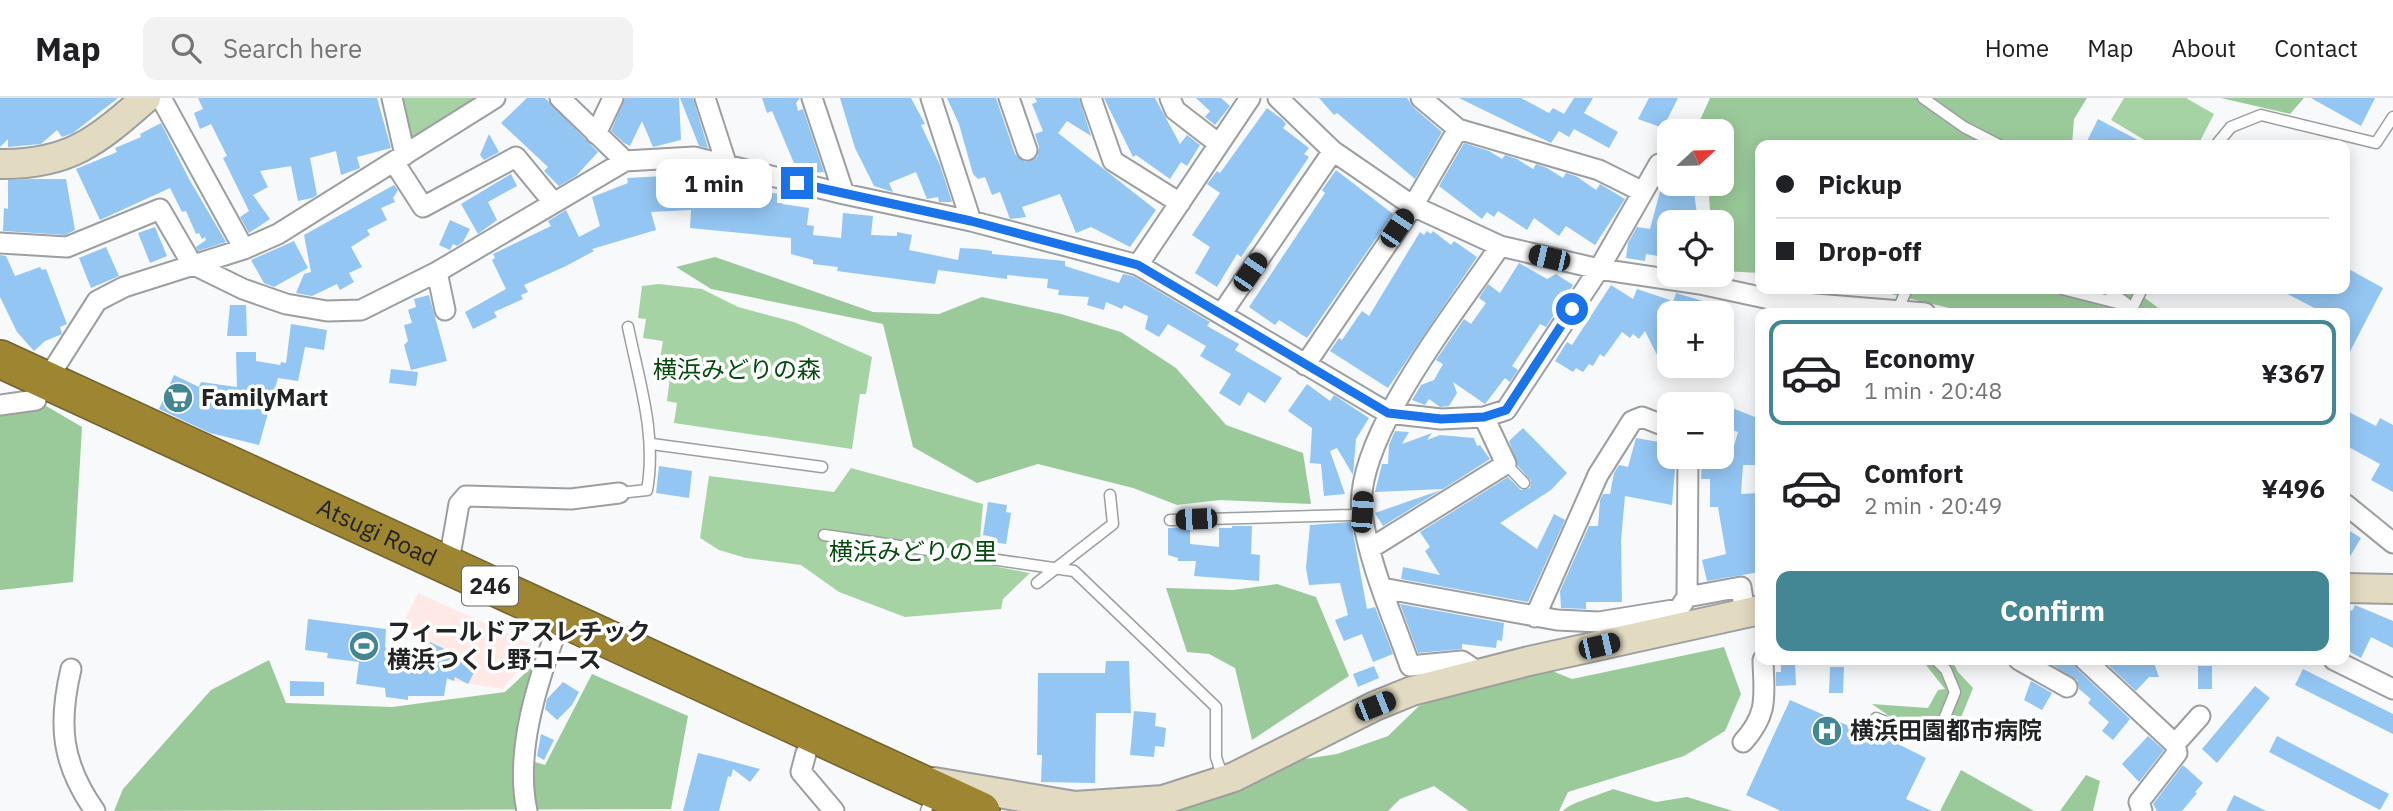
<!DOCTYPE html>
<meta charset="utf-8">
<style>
:root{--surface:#fff;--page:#f2f2f2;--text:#202124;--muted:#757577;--line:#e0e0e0;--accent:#428793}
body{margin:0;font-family:"IBM Plex Sans","Noto Sans JP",sans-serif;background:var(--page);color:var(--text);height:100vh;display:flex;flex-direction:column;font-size:26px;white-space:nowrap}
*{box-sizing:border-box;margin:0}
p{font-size:23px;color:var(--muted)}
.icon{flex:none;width:38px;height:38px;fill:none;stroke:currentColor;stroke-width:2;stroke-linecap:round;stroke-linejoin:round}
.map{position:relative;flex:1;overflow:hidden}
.panel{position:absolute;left:1755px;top:210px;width:595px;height:357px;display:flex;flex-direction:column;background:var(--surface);border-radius:14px;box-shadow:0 4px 18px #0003}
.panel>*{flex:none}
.banner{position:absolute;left:1755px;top:42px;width:595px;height:154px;border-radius:14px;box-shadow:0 4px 18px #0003;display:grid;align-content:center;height:154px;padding:0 21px;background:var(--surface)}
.needle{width:46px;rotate:68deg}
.buttons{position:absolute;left:1657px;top:21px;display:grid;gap:14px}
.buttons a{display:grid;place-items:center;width:77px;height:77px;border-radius:14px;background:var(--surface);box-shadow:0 4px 18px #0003;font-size:35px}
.end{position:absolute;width:32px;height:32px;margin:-16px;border:9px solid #1a73e8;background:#fff;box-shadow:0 0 0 4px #fff}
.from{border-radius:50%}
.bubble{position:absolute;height:49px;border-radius:14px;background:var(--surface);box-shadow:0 4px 18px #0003;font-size:23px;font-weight:700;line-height:49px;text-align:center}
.car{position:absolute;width:21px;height:42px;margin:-21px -10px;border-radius:9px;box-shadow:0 0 5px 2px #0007;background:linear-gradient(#222 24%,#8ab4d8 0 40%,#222 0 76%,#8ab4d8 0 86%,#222 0)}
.banner b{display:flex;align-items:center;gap:24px;height:66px;font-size:26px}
.banner b+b{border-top:2px solid var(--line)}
.banner i{width:18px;height:18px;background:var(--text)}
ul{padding:12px 0 0;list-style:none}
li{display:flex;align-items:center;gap:21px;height:105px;margin:0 14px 10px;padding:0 7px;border:4px solid transparent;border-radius:14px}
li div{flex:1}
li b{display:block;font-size:26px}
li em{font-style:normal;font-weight:700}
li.active{border-color:var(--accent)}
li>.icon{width:63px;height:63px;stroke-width:1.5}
.cta{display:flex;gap:14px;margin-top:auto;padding:14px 21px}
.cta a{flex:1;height:80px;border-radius:14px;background:var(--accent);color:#fff;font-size:28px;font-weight:700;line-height:80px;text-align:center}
header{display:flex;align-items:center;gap:42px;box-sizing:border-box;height:98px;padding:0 35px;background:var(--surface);border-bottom:2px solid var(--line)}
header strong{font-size:33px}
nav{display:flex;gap:38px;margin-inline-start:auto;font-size:24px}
.search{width:490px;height:63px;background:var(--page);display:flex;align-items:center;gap:18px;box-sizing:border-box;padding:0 24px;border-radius:14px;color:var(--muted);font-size:26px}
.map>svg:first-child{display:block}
</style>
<header>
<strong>Map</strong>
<div class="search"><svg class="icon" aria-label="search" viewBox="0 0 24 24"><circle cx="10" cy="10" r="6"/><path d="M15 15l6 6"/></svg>Search here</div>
<nav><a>Home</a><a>Map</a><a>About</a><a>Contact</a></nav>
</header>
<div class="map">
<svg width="2393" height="713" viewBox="0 0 2393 713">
<rect width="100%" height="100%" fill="#f7f9fb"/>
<path fill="#ffe9e7" d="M418 495 531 546 527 561 503 591 422 578 425 542 403 525Z"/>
<path fill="#a5d3a4" d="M401 0H479L415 41 410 39Z
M2124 0H2186L2214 16 2198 47H2153L2111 22Z
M659 186 702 191 738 209 794 224 872 259 866 296H860L852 351 674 325 677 305 667 303 671 270 659 268 663 243 643 240 646 221 638 220 642 188Z
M851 370 983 406 979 452 983 453 982 466 1030 475 1003 501 1001 511 905 519 839 494 801 467 746 460 719 452 700 440 709 378 834 394Z"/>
<path fill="#9bca9a" d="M1710 0H2087L2074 21 2072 47H1760V175L1722 173V124H1711L1708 86H1722V33H1695Z
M2221 0H2304L2290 16Z
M715 159 873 214 939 216 982 199 1061 216 1121 234 1176 270 1226 327 1303 355 1311 406 1220 402 1177 407 1133 390 1038 366 977 385 913 349 883 226 711 191 676 169Z
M1870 191H2133L2165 215H1970Z
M36 302 82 329 73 484 0 492V307Z
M1277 486 1316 499 1349 578 1252 642 1235 570 1209 556 1187 554 1166 490 1233 492Z
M1724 549 1741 596 1725 633 1684 658 1568 694 1559 713H1469L1434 688 1400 701 1388 713H1155L1284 664 1337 656 1388 638 1419 608 1540 568 1572 581Z
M269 562 286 605 392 609 505 594 537 564 532 663 545 667 592 576 688 618 671 711 114 713 123 691 211 592Z
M1922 562H1952L1958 574 1973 590 1960 622 1942 642 1892 620 1872 606 1928 610 1938 592 1945 591Z
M1961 672 2034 713H1940Z
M2086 677 2100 683 2093 713H2060Z
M1613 691 1656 704 1687 699 1733 713H1563C1569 705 1600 697 1613 691Z"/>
<path fill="#94c6f3" d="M0 0H118L73 35 62 39 57 32 41 46 8 49V41L0 49Z
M198 0H377L391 50 357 59 360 70 341 77 336 53 310 60 317 97 312 100 298 103 291 68 260 73 268 89 253 97 270 121 249 135 240 119 249 113 223 60 227 58 211 26 200 31 194 15 203 11Z
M527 0H545L598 54 576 78 559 88 544 73 548 69 501 25Z
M625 0H679L681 42 653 49 642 23 630 48 624 45 611 33Z
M680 0H693L708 50 699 48Z
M762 0H800L796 5 798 13 803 11 824 74 809 75 806 67 796 70 772 13 767 15Z
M840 0H911L925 26 921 27 940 67 952 104H939L938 99 927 101 916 74 889 85 893 94 874 88 855 50Z
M947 0H996L1015 56 1025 64 1037 59 1039 49 1035 36 1043 33 1032 6 1037 4 1035 0H1079L1091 38 1067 23 1058 35 1156 112 1130 149 1091 129 1076 135 1060 96 1022 109 1026 119 1010 121 1000 94 992 97 985 79 978 81 973 76 959 26Z
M1104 0H1155L1180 46 1187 37 1200 47 1187 68 1181 64 1170 81 1136 57 1133 59Z
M1196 0H1221L1230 8 1215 27 1205 19 1210 13Z
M1319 0H1407L1413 9 1442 34 1415 81 1337 15 1334 17Z
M1459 0H1521L1549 15 1553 10 1564 16 1574 0H1593L1584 15 1618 34 1609 50 1574 31 1569 39 1559 33 1551 45Z
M1649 0H1678L1663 30 1638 21Z
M2311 0H2375L2361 28Z
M1267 10 1282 21 1286 26 1283 30 1309 50 1304 56 1309 59 1241 159 1237 156 1217 189 1195 175 1210 149 1192 137 1220 95 1207 86 1217 73 1220 75Z
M2098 21 2147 47H2085Z
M161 25 189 81 226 144 198 153 196 149 206 142 205 139 202 141 199 135 196 136 186 113 182 114 170 90 100 122 76 71 117 54 115 50 141 39 140 36Z
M489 36 499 54 484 62 480 57Z
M1464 45 1489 53 1502 61 1505 57 1517 61 1533 71 1536 66 1547 70 1563 80 1566 75 1576 78 1596 92 1600 86 1625 101 1595 147 1566 128 1559 138 1534 120 1527 132 1498 113 1494 119 1487 114 1482 121 1439 88Z
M1336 72 1393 116 1307 240 1279 222 1275 227 1249 209 1325 95 1322 92Z
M511 76 517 88 488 104 497 122 478 136 461 106Z
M682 77V96L718 98V103L760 108 761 101 770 102 771 95 784 96 782 106 809 110 807 127 814 128 813 137 841 140 843 115 873 118 871 137 897 138V134L912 137 909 152 958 162 960 150 978 151 992 153V156L1065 163V168L1119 185 1123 176 1133 178 1210 224 1207 228 1239 246 1235 252 1282 280 1265 305 1248 294 1240 308 1219 295 1231 276 1200 258 1206 248 1168 226 1159 239 1145 231 1148 218 1124 207 1122 211 1106 204 1104 212 1087 207 1089 199 1058 197 1059 192 1047 190 1048 181 1007 177V181L938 172 935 186 837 173 838 169 813 166V162L791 156V140L690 130 691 112 651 114 656 132 592 151 594 153 566 168 524 187 528 194 521 197 523 201 494 214 497 219 473 231 465 214 506 191 492 162 495 160 493 156 551 128 548 123 566 112 579 139 600 128 592 99 628 85 627 80Z
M32 81H66L75 132 65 137 3 133 4 110 8 111V82Z
M1662 86H1690L1689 95 1694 94 1698 124H1670V160L1646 156 1645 163 1626 160 1628 145 1637 129 1650 131Z
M394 87 398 92 393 100 395 104 381 110 387 122 367 132 370 137 351 149 362 169 349 175 354 184 340 192 337 186 312 198 296 195 304 176 311 174 304 137Z
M450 122 470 131 463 144 457 148 453 146 450 152 439 147Z
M155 129 167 158 150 165 138 135Z
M1427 133 1431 136 1433 133 1451 147 1454 143 1477 159 1388 290 1330 253 1339 240 1342 242 1362 213 1369 218 1420 134 1424 137Z
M294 143 308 170 274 189 264 185 251 162Z
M106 149 119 178 91 190 79 160Z
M0 157 6 158 15 178 40 169 42 172 46 171 67 226 60 229 62 236 45 243 34 253 17 234 0 199Z
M1519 165 1547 181 1556 176 1573 187 1546 229 1540 226 1512 268 1518 272 1510 284 1505 280 1485 306 1453 284 1457 295 1449 308 1440 309 1429 301 1425 307 1412 302 1421 287 1434 282 1443 266 1436 262 1464 221 1471 226 1486 205 1479 200 1488 186 1500 195Z
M2345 169 2383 190 2345 263V215H2324L2278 191H2345Z
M1611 187 1633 201 1637 191 1670 202V258L1660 263 1645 233 1639 241 1633 236 1630 240 1622 234 1604 259 1600 256 1593 268 1589 266 1583 274 1576 270 1573 274 1555 263 1567 244 1572 247Z
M1676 195 1733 212V215H1692L1672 207Z
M429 197 447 263 411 272 404 247 408 243 404 227 412 225 408 212 416 209 414 201Z
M230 207H246L247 238H227Z
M291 226 327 232 324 252 305 249 298 283 278 280 259 347 210 335 159 311 174 277 199 289 201 284 237 289 236 254H256V263L280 267 281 264 286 265Z
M391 271 418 274 416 288 389 285Z
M1307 286 1330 303 1334 297 1369 320 1356 341 1353 377 1337 350 1330 353 1345 396 1324 398 1321 366 1310 365 1312 330 1288 313Z
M1722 306 1760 321V367H1743L1741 396 1760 395V474L1707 483 1702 462 1726 456 1718 409H1710V381H1701L1702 359H1731L1738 334 1722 328Z
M2345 312 2376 328 2380 320 2393 327V394L2371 382 2380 366 2345 347Z
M1523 330 1567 375 1551 392 1500 425 1537 451 1554 416 1565 422 1528 504 1401 481 1403 469 1440 477 1425 453 1430 449 1420 434 1508 379 1521 392 1530 390 1531 383 1518 368 1509 343Z
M1395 333 1409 334 1402 346 1432 335 1427 342 1440 337 1474 340 1477 348 1480 347 1490 361 1443 391 1375 394 1382 366H1388L1389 347Z
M1636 340 1670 346V359H1676L1672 407 1625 398 1621 442 1622 504H1586V511L1561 510 1560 493 1589 428H1598L1600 402 1603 396H1610L1614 375 1619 367 1628 369Z
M659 368 692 373 689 400 656 395Z
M1441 392 1383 428 1375 415Z
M988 404 1007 407 1006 414 1011 415 1006 446 993 444V439L983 437Z
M1351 424 1367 511 1375 509 1393 556 1373 564 1362 536 1344 543 1335 522 1348 517 1340 485 1309 487 1306 470 1310 427Z
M1232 428H1252L1251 456 1260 457 1259 483 1194 478 1196 463H1178V460L1168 457V430L1190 429V446L1219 449V430H1232Z
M2345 430 2361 440 2345 467Z
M1400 506 1504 525 1502 543 1497 542 1496 550 1462 546V551L1418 555Z
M2355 507 2393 523V550L2371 539 2361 560 2345 551V509L2352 513Z
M308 521 386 531 385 549 393 559 426 566 430 544 478 567 468 586 455 579 454 583 447 580 444 598H408V602L386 599 385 590 356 586 359 564 327 560 328 555 305 552Z
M2044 562H2073L2077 571 2130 621 2113 642 2102 633 2109 624 2088 605 2091 601 2079 591 2077 582Z
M2103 562H2153L2159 579H2149L2136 593Z
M1106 563H1129L1131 615H1096L1095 685 1041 684 1042 657H1037L1038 575H1105Z
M1795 563 1796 587 1776 588V574H1781V564Z
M1374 568 1379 580 1358 589 1353 576Z
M2198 568H2212V591H2198Z
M1830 569H1844L1843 595H1829Z
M2303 571 2393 616V636L2295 587Z
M290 583 324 584V598H290Z
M2031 583 2052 595 2042 612 2024 602Z
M563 584 579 594 572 607 557 622 545 611 547 601Z
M2255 588 2270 600 2217 665 2202 651Z
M1790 602 1885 644 1886 640 1926 660 1906 701 1932 713H1781L1746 697Z
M1134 613 1156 615 1155 628 1166 630 1164 649 1155 648 1154 659 1130 657Z
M541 636 554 642 544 662 537 658Z
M2148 638 2164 652 2139 684 2122 666Z
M2277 638 2389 696 2380 712 2269 654Z
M698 655 719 660 760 671 750 684 733 671 731 679 728 678 719 713H683Z
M2183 667 2203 685 2195 694 2197 695 2182 713H2157L2153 706Z
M2234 697 2266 713H2226Z"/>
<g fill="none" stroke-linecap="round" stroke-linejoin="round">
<g stroke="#9c9e9f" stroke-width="13">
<path id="lane" d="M1923 0 1964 29 1999 47
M2216 47 2231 29 2261 17 2376 45 2393 19
M2062 191 2133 209 2142 191
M2107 191 2126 205
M1898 211 1907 191
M652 346 822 369
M1506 366 1524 385
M619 395 647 392C657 337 639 283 628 229
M1170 422 1351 417 1362 414
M824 437 1074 473 1216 609V659L1223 680
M1037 485 1113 426 1110 397
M1868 629 1876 620 1915 635 1940 631 1955 594 1946 572 1936 562
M926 713 927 710"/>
</g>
<g stroke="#9c9e9f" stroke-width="23">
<path id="street" d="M161 0 244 151
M392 0 405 57
M560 0 625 63
M705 0 727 68
M812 0 844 96
M931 0 971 123
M1009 0 1027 52
M1091 0 1113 63 1180 105
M1170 0 1175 12 1219 46
M1278 0 1333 53 1413 108 1500 148 1599 171 1700 186 1779 203 1925 215
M1421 0 1458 31 1599 72 1641 93
M596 36 613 0
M394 64 423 109 516 59 553 104
M0 145 67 149 160 111 192 166 243 191 286 206 327 213 361 212 437 174 625 63 694 59 844 96 971 123 1138 167 1388 315 1441 321 1484 319 1506 312 1599 171 1659 66
M1138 167 1250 0
M437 174 445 212
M1222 215 1333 53
M1305 267 1413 108 1458 31
M46 283 97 203 124 189 244 151 278 136 495 0
M0 307 36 302
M1688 359 1687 499 1741 489 1745 515
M2345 406 2393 445
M1371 450 1506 366 1484 319
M448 469 459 406 466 398 571 401 619 395
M1382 490 1557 522 1599 524 1679 511 1687 499
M1535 519 1598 377 1632 323 1642 319 1670 330
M2019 562 2067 589
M2085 562 2175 646 2177 655 2139 704 2142 713
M2334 562 2393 591
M71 571C58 626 61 665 95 713
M1481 576 1462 563 1410 568C1393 519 1369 467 1362 415 1352 341 1459 210 1500 148
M1743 644C1769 615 1764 598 1763 562
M2175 646 2200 618
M806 655 801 674 834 713
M527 713C515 657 535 592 554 539"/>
</g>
<g stroke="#9c9e9f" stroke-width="32">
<path id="secondary" d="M0 66C69 67 97 43 146 0
M2345 490 2393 491
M934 684 1075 708 1163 702 1234 679 1375 608 1412 593 1529 563 1760 512"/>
</g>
<g stroke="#72632c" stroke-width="40">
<g id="highway">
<path id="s1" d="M0 261 981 713"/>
</g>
</g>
<use href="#lane" stroke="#fff" stroke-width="10"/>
<use href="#street" stroke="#fff" stroke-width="19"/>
<use href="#secondary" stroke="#e2dac1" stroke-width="28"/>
<use href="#highway" stroke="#9d8531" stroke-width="37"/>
</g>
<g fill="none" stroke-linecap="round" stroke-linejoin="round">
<path stroke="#1a73e8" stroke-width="9" d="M797 85 971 123 1138 167 1388 315 1441 321 1484 319 1506 312 1572 211"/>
</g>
<defs>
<g id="supermarket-disc" transform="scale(1.575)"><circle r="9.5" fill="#428793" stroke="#fff"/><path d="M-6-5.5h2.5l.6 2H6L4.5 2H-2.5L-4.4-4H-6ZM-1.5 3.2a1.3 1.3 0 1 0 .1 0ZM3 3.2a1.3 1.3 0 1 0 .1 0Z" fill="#fff"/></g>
<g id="stadium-disc" transform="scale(1.575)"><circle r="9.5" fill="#428793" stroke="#fff"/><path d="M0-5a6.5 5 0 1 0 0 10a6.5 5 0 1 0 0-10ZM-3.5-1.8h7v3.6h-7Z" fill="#fff"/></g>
<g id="hospital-disc" transform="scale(1.575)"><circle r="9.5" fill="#428793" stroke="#fff"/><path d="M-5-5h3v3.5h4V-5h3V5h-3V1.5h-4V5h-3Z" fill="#fff"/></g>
</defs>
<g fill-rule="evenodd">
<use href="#supermarket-disc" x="178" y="300"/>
<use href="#stadium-disc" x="364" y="548"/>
<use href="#hospital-disc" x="1827" y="633"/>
</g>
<g text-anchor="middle" stroke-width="7" stroke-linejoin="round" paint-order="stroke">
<rect fill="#fff" stroke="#646566" stroke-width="2" x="462" y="468.5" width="56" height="39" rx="5"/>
<g font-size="23" font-weight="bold" fill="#222324">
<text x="490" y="496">246</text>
</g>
<g font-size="24" fill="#054b0d" stroke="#fff">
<text x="737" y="280">横浜みどりの森</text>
<text x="913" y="462">横浜みどりの里</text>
</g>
<g font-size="24" font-weight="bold" fill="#222324" stroke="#fff" text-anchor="start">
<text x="201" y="308">FamilyMart</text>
<text x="387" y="542">フィールドアスレチック<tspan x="387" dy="28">横浜つくし野コース</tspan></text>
<text x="1850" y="641">横浜田園都市病院</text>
</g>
<g font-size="24" fill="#222324" stroke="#fff">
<text dy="8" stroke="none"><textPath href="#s1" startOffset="415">Atsugi Road</textPath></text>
</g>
</g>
</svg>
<div class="buttons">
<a><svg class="needle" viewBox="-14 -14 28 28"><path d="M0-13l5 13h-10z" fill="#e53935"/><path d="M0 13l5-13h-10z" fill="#757577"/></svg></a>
<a><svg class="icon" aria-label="locate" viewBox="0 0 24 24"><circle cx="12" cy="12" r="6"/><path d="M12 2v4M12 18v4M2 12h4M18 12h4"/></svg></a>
<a>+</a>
<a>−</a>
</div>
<i class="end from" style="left:1572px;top:211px"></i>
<i class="end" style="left:797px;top:85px"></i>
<div class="bubble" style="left:656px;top:61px;width:116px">1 min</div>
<i class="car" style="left:1397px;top:130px;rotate:34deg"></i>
<i class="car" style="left:1549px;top:160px;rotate:283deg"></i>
<i class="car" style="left:1250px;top:174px;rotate:34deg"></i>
<i class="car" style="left:1362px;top:414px;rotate:4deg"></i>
<i class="car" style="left:1196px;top:421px;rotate:268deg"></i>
<i class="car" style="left:1599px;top:548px;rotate:77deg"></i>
<i class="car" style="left:1375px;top:608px;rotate:68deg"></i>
<div class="banner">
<b><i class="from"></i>Pickup</b>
<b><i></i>Drop-off</b>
</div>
<section class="panel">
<ul>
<li class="active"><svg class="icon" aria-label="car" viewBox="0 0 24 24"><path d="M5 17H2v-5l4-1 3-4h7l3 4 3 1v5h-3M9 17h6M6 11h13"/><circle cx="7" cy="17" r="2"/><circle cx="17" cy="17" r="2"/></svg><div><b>Economy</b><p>1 min · 20:48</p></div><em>¥367</em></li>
<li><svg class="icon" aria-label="car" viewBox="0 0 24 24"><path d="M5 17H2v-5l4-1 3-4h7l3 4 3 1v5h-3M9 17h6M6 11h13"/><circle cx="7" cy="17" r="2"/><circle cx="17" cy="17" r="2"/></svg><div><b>Comfort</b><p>2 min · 20:49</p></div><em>¥496</em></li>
</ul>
<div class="cta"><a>Confirm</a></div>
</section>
</div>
